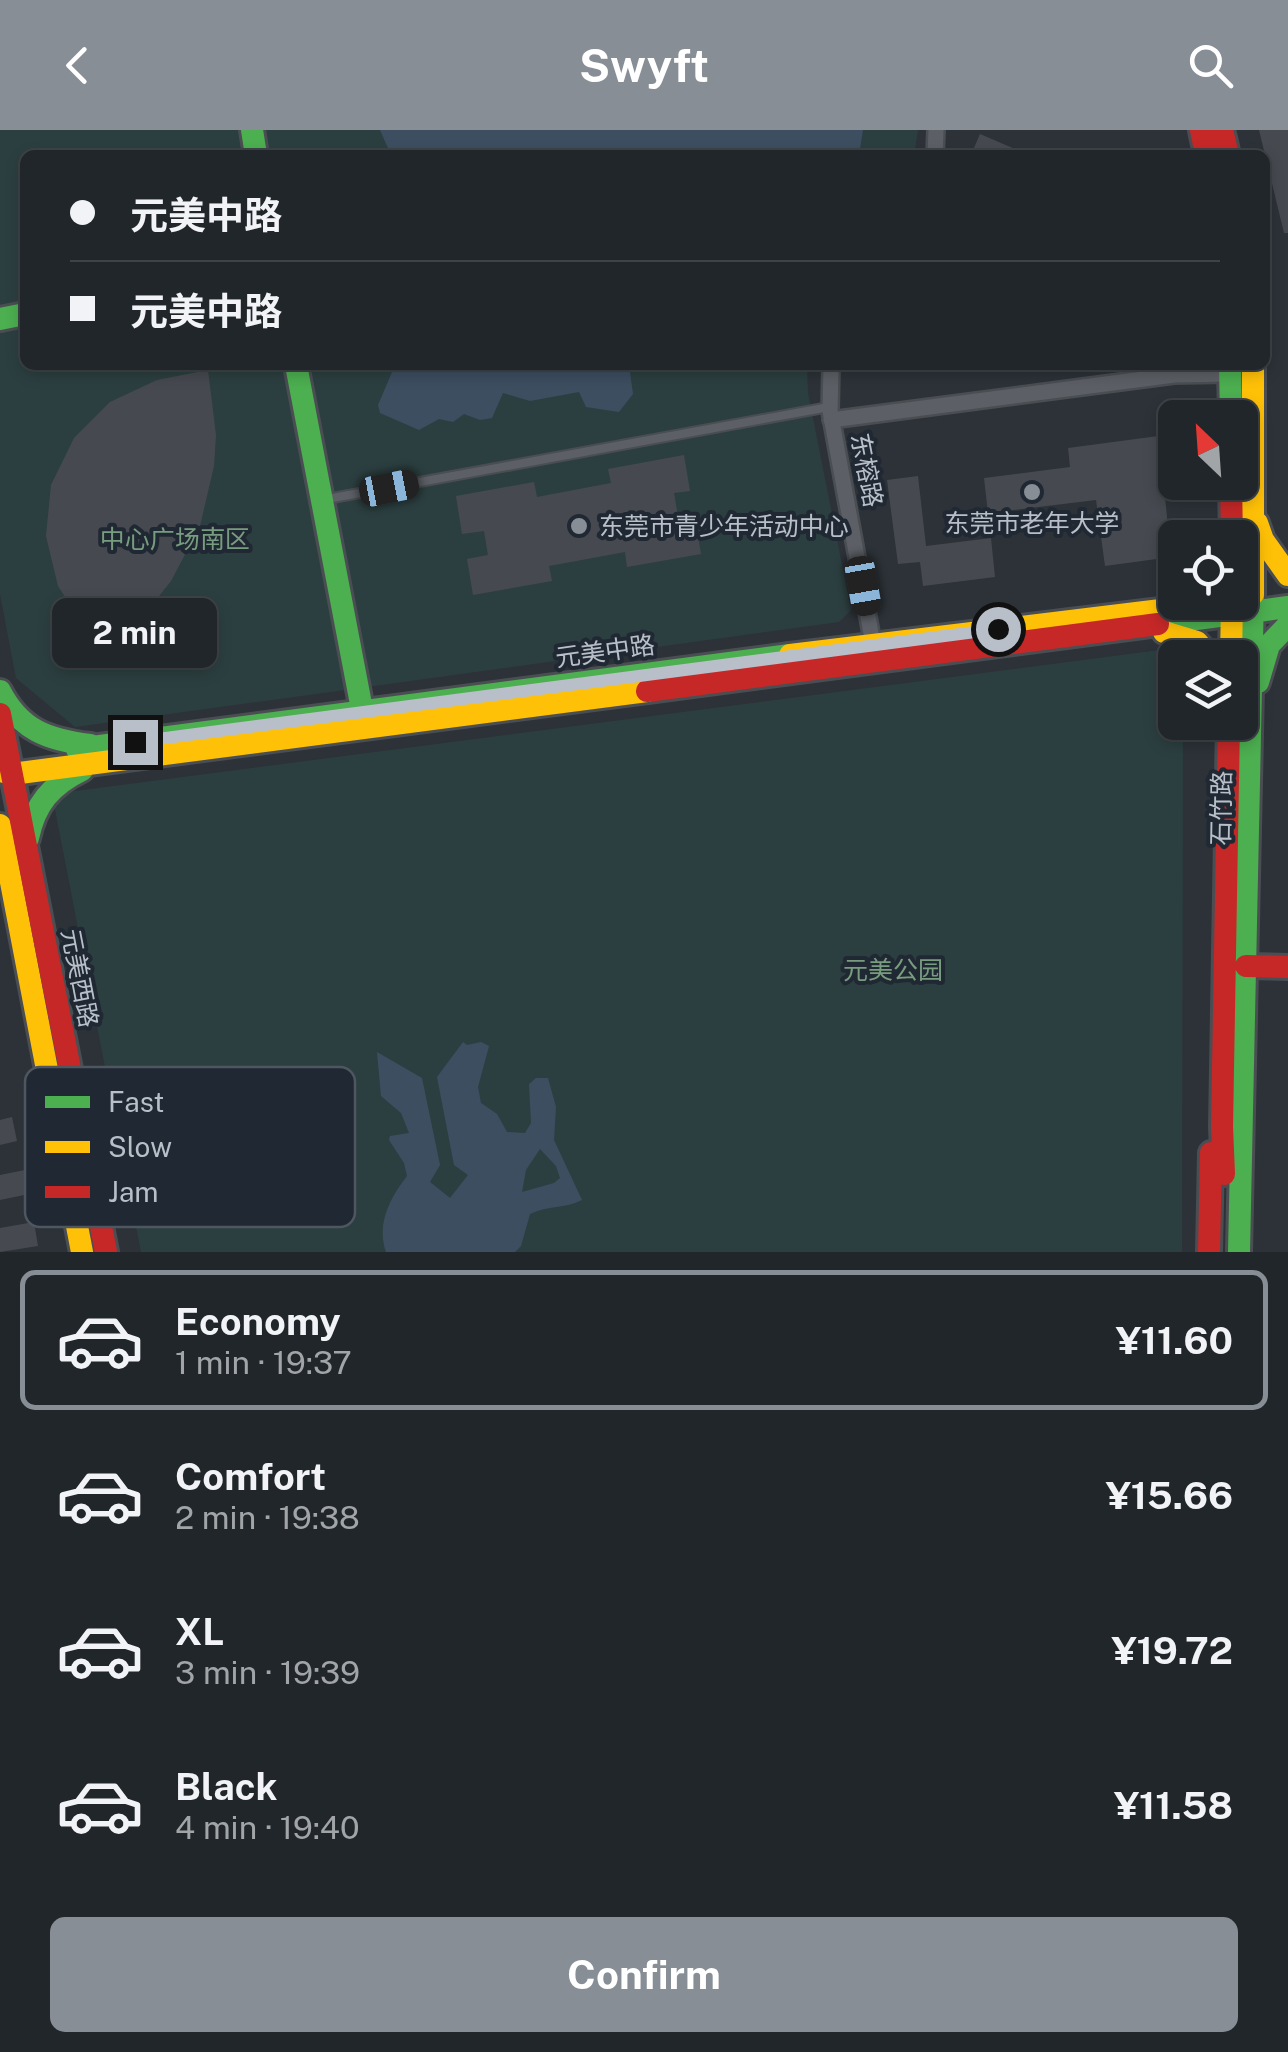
<!DOCTYPE html>
<meta charset="utf-8">
<style>
:root{--surface:#21262a;--page:#2d3236;--text:#f1f3f6;--muted:#a2a5a8;--line:#3e4347;--accent:#878e96}
body{margin:0;font-family:"Public Sans","Noto Sans SC",sans-serif;background:var(--page);color:var(--text);height:100vh;display:flex;flex-direction:column;font-size:38px;white-space:nowrap}
*{box-sizing:border-box;margin:0}
p{font-size:32px;color:var(--muted)}
.icon{flex:none;width:55px;height:55px;fill:none;stroke:currentColor;stroke-width:2;stroke-linecap:round;stroke-linejoin:round}
.map{position:relative;height:1122px;overflow:hidden}
.sheet{display:flex;flex-direction:column;background:var(--surface);flex:1}
.sheet>*{flex:none}
.guide{position:absolute;left:20px;top:20px;width:1250px;height:220px;border-radius:15px;box-shadow:0 5px 15px #0003,0 0 0 2px var(--line);display:grid;align-content:center;height:220px;padding:0 50px;background:var(--surface)}
.needle{width:65px;rotate:335deg}
.buttons{position:absolute;left:1158px;top:270px;display:grid;gap:20px}
.buttons a{display:grid;place-items:center;width:100px;height:100px;border-radius:15px;background:var(--surface);box-shadow:0 5px 15px #0003,0 0 0 2px var(--line);font-size:50px}
.end{position:absolute;width:45px;height:45px;margin:-22px;border:12px solid #b8bfc8;background:#111;box-shadow:0 0 0 5px #111}
.from{border-radius:50%}
.bubble{position:absolute;height:70px;border-radius:15px;background:var(--surface);box-shadow:0 5px 15px #0003,0 0 0 2px var(--line);font-size:32px;font-weight:700;line-height:70px;text-align:center}
.car{position:absolute;width:30px;height:60px;margin:-30px -15px;border-radius:12px;box-shadow:0 0 8px 2px #0007;background:linear-gradient(#222 24%,#8ab4d8 0 40%,#222 0 76%,#8ab4d8 0 86%,#222 0)}
.guide b{display:flex;align-items:center;gap:35px;height:95px;font-size:38px}
.guide b+b{border-top:2px solid var(--line)}
.guide i{width:25px;height:25px;background:var(--text)}
ul{padding:18px 0 0;list-style:none}
li{display:flex;align-items:center;gap:30px;height:140px;margin:0 20px 15px;padding:0 30px;border:5px solid transparent;border-radius:15px}
li div{flex:1}
li b{display:block;font-size:38px}
li em{font-style:normal;font-weight:700}
li.on{border-color:var(--accent)}
li>.icon{width:90px;height:90px;stroke-width:1.5}
.action{display:flex;gap:20px;margin-top:auto;padding:20px 50px}
.action a{flex:1;height:115px;border-radius:15px;background:var(--accent);color:#fff;font-size:40px;font-weight:700;line-height:115px;text-align:center}
header{display:flex;justify-content:space-between;align-items:center;height:130px;padding:0 50px;background:var(--accent);color:#fff;font-size:45px;font-weight:700}
.map>svg:first-child{display:block}
</style>
<header><svg class="icon" aria-label="back" viewBox="0 0 24 24"><path d="M15 5l-7 7 7 7"/></svg>Swyft<svg class="icon" aria-label="search" viewBox="0 0 24 24"><circle cx="10" cy="10" r="6"/><path d="M15 15l6 6"/></svg></header>
<div class="map">
<svg width="1288" height="1122" viewBox="0 0 1288 1122">
<rect width="100%" height="100%" fill="#2c3238"/>
<path fill="#2c3f40" d="M0 0H918L914 25H25V235H807L808 263 851 480 839 492 75 597 16 548 0 464Z
M1183 517V527L1175 528V592L1183 593 1182 1122H141L52 664Z"/>
<path fill="#3d4e61" fill-rule="evenodd" d="M380 0H863L859 25H391Z
M395 235H629L633 264 619 282 586 277 579 262 530 271 503 263 492 288 480 290 464 284 453 292 439 289 419 300 380 283 378 275Z
M463 912 467 915 481 912 489 916 478 957 481 973 497 984 507 1002 525 1003 531 993 529 954 536 948H548L556 977 554 1010 582 1070C565 1079 548 1075 530 1084L521 1116 515 1122H386C376 1094 390 1068 407 1046L404 1033 389 1010 390 1006 409 1003 401 983 381 966 377 922 422 948 440 1035 430 1052 450 1068 468 1045 454 1035 437 947ZM540 1019 556 1036 560 1048 554 1053 522 1062 526 1040Z"/>
<path fill="#464a50" d="M1259 0H1288V103H1284Z
M980 4 1029 25H971Z
M208 240 216 305 214 336 200 396 171 451 152 475 106 516 86 499 58 456 46 406 51 355 74 308 110 272 157 250Z
M1166 305 1170 338 1162 339 1168 396 1160 397 1164 428 1105 436 1096 370 988 383 984 348 1070 337 1068 318Z
M684 325 690 361 674 363 679 392 695 389 701 424 627 437 625 422 549 436 552 451 473 465 467 429 488 425 484 401 462 404 456 366 534 352 537 367 611 353 608 339Z
M918 346 926 416 991 408 995 447 923 456 920 432 898 434 887 350Z
M12 987 17 1011 0 1015V990Z
M25 1040 29 1064 0 1070V1045Z
M34 1092 38 1116 0 1122V1098Z"/>
<g fill="none" stroke-linecap="round" stroke-linejoin="round">
<g stroke="#4a4e53" stroke-width="12">
<path id="lane" d="M327 369 829 277"/>
</g>
<g stroke="#4a4e53" stroke-width="20">
<path id="street" d="M935 25 936 0
M831 235 830 281 873 514
M831 290 1174 245 1230 244"/>
</g>
<g stroke="#4a4e53" stroke-width="28">
<path id="fast" d="M252 0 256 25
M0 189 25 184
M296 235 365 595
M1230 235 1231 288
M1158 494 1288 477
M1258 552 1269 515 1288 495
M0 561C20 600 48 610 90 615
M77 619 790 525
M28 708C35 674 51 655 82 640
M1239 1122 1253 464"/>
</g>
<g stroke="#4a4e53" stroke-width="28">
<path id="slow" d="M1257 393 1263 410 1288 445
M1253 464V235
M1164 502 1197 512 1211 528
M790 525 1210 474
M1231 528 1232 472
M0 641 12 644 647 561
M0 695 82 1122"/>
</g>
<g stroke="#4a4e53" stroke-width="28">
<path id="jam" d="M1201 0 1206 25
M1222 0 1228 25
M1231 352 1232 408
M647 561 1158 494
M0 584 106 1122
M1246 836 1288 837
M1224 1044 1222 997 1229 592
M1209 1122 1211 1023"/>
</g>
<use href="#lane" stroke="#5c6066" stroke-width="8"/>
<use href="#street" stroke="#5c6066" stroke-width="15"/>
<use href="#fast" stroke="#4caf50" stroke-width="22"/>
<use href="#slow" stroke="#ffc107" stroke-width="22"/>
<use href="#jam" stroke="#c62828" stroke-width="22"/>
</g>
<g fill="none" stroke-linecap="round" stroke-linejoin="round">
<path stroke="#b8bfc8" stroke-width="12" d="M135 612 998 499"/>
</g>
<g fill="#878e96" stroke="#202933" stroke-width="4">
<circle cx="1032" cy="362" r="10"/>
<circle cx="579" cy="396" r="10"/>
</g>
<g text-anchor="middle" stroke-width="8" stroke-linejoin="round" paint-order="stroke">
<g font-size="25" fill="#b8bfc8" stroke="#202933">
<text transform="translate(867 340) rotate(79)" y="9">东榕路</text>
<text transform="translate(605 521) rotate(-8)" y="9">元美中路</text>
<text transform="translate(1221 678) rotate(-89)" y="9">石竹路</text>
<text transform="translate(80 848) rotate(79)" y="9">元美西路</text>
</g>
<g font-size="25" fill="#b8bfc8" stroke="#202933">
<text x="1032" y="402">东莞市老年大学</text>
<text x="599" y="405" text-anchor="start">东莞市青少年活动中心</text>
</g>
<g font-size="25" fill="#789c7f" stroke="#202933">
<text x="175" y="418">中心广场南区</text>
<text x="893" y="849">元美公园</text>
</g>
</g>
<rect x="25" y="937" width="330" height="160" rx="15" fill="#202933" stroke="#4e5660" stroke-width="2.5"/>
<rect x="45" y="966" width="45" height="12" fill="#4caf50"/>
<rect x="45" y="1011" width="45" height="12" fill="#ffc107"/>
<rect x="45" y="1056" width="45" height="12" fill="#c62828"/>
<g font-size="28" fill="#b8bfc8">
<text x="108" y="982">Fast</text>
<text x="108" y="1027">Slow</text>
<text x="108" y="1072">Jam</text>
</g>
</svg>
<div class="buttons">
<a><svg class="needle" viewBox="-14 -14 28 28"><path d="M0-13l5 13h-10z" fill="#e53935"/><path d="M0 13l5-13h-10z" fill="#a2a5a8"/></svg></a>
<a><svg class="icon" aria-label="locate" viewBox="0 0 24 24"><circle cx="12" cy="12" r="6"/><path d="M12 2v4M12 18v4M2 12h4M18 12h4"/></svg></a>
<a><svg class="icon" aria-label="layers" viewBox="0 0 24 24"><path d="M12 4l9 5-9 5-9-5zM3 14l9 5 9-5"/></svg></a>
</div>
<i class="end from" style="left:998px;top:499px"></i>
<i class="end" style="left:135px;top:612px"></i>
<div class="bubble" style="left:52px;top:468px;width:165px">2 min</div>
<i class="car" style="left:389px;top:358px;rotate:79deg"></i>
<i class="car" style="left:863px;top:456px;rotate:170deg"></i>
<div class="guide">
<b><i class="from"></i>元美中路</b>
<b><i></i>元美中路</b>
</div>
</div>
<section class="sheet">
<ul>
<li class="on"><svg class="icon" aria-label="car" viewBox="0 0 24 24"><path d="M5 17H2v-5l4-1 3-4h7l3 4 3 1v5h-3M9 17h6M6 11h13"/><circle cx="7" cy="17" r="2"/><circle cx="17" cy="17" r="2"/></svg><div><b>Economy</b><p>1 min · 19:37</p></div><em>¥11.60</em></li>
<li><svg class="icon" aria-label="car" viewBox="0 0 24 24"><path d="M5 17H2v-5l4-1 3-4h7l3 4 3 1v5h-3M9 17h6M6 11h13"/><circle cx="7" cy="17" r="2"/><circle cx="17" cy="17" r="2"/></svg><div><b>Comfort</b><p>2 min · 19:38</p></div><em>¥15.66</em></li>
<li><svg class="icon" aria-label="car" viewBox="0 0 24 24"><path d="M5 17H2v-5l4-1 3-4h7l3 4 3 1v5h-3M9 17h6M6 11h13"/><circle cx="7" cy="17" r="2"/><circle cx="17" cy="17" r="2"/></svg><div><b>XL</b><p>3 min · 19:39</p></div><em>¥19.72</em></li>
<li><svg class="icon" aria-label="car" viewBox="0 0 24 24"><path d="M5 17H2v-5l4-1 3-4h7l3 4 3 1v5h-3M9 17h6M6 11h13"/><circle cx="7" cy="17" r="2"/><circle cx="17" cy="17" r="2"/></svg><div><b>Black</b><p>4 min · 19:40</p></div><em>¥11.58</em></li>
</ul>
<div class="action"><a>Confirm</a></div>
</section>
